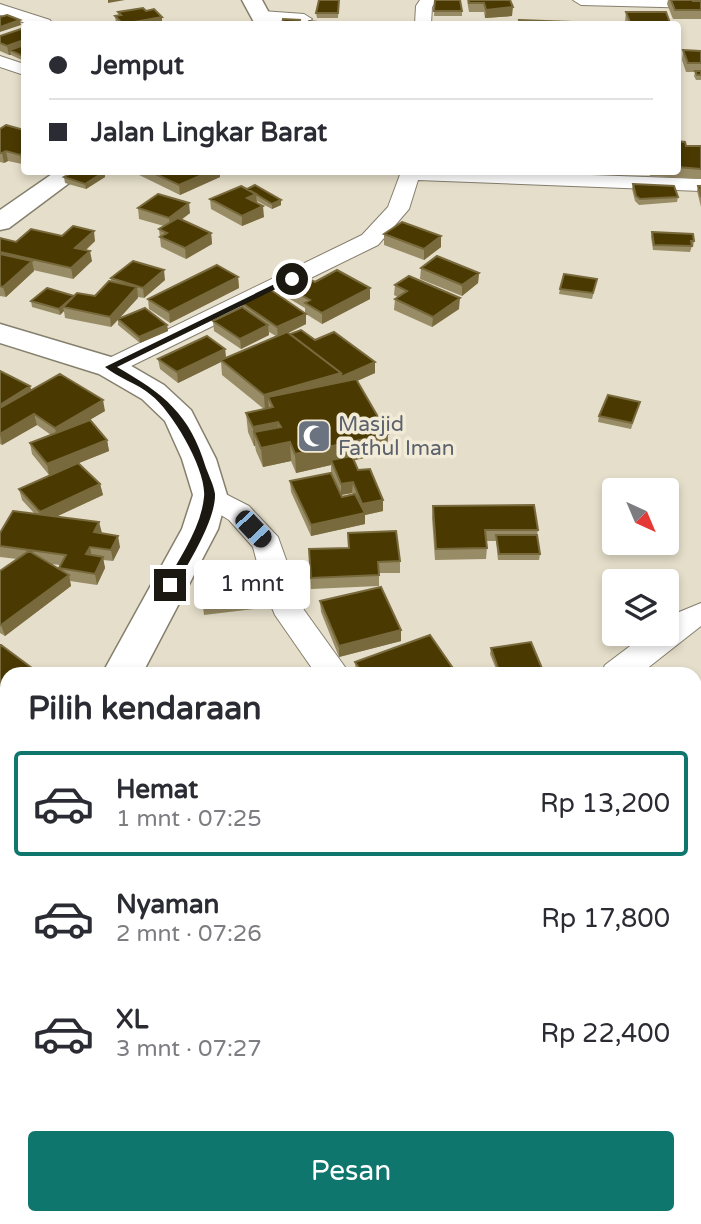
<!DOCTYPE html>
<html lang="id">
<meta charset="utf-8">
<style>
:root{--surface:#fff;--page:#f7f7f7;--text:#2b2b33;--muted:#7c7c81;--line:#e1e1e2;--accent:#0f766e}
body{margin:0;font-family:"Varela Round",sans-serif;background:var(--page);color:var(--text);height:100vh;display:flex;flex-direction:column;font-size:26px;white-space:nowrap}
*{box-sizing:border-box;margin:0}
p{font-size:23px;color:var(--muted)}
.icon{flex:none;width:38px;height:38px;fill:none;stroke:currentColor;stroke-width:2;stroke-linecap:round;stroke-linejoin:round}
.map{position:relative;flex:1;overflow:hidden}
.drawer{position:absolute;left:0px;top:667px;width:702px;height:558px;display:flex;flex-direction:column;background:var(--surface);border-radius:21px 21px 0 0;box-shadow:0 4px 10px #0003}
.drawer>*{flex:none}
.top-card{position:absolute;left:21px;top:21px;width:660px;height:154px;border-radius:7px;box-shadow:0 4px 10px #0003;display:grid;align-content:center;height:154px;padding:0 28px;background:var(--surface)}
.needle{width:46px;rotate:136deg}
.controls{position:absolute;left:602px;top:478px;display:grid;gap:14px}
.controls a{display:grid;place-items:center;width:77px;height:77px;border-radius:7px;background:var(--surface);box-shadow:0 4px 10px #0003;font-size:35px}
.end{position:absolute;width:32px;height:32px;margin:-16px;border:9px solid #1b1811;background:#fff;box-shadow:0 0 0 4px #fff}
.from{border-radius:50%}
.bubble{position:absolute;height:49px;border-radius:7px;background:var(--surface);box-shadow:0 4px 10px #0003;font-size:23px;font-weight:600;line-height:49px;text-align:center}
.car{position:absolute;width:21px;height:42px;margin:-21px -10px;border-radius:9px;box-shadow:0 0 5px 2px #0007;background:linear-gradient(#222 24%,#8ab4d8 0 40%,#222 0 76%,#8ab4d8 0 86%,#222 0)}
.top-card b{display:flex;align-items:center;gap:24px;height:66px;font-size:26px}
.top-card b+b{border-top:2px solid var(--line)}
.top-card i{width:18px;height:18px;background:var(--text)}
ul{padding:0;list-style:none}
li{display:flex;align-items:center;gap:21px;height:105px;margin:0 14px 10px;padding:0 14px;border:4px solid transparent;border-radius:7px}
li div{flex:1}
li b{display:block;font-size:26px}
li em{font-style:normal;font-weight:600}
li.current{border-color:var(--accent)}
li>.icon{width:63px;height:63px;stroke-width:1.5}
h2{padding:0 28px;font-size:32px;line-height:84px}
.cta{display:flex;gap:14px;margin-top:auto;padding:14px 28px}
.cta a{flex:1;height:80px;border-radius:7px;background:var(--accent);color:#fff;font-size:28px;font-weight:600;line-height:80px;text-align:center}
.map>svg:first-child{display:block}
</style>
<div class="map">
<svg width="701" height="1224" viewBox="0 0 701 1224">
<rect width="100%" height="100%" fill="#e5deca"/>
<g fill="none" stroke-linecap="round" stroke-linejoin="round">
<g stroke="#857f6d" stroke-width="2">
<path id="street" d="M420 0H437L432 7 431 24H415L416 6Z
M573 0H701V8L581 5Z
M0 4 50 20 52 24H29L0 15Z
M262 11 304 14 312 19 304 24 256 20 254 16Z
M0 56 24 64V75L0 67Z
M401 172H509L701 179V191L418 180 409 209 378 245 119 372H101L97 367 101 362 362 235 388 207Z
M210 486 249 506 278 537 304 610 350 674H316L275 615 264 589 253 547 229 520 200 502 196 495 200 488Z
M701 603V626L640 674H601L605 665 646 634H667V617Z
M695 897H701V931H695Z
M695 1189 701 1191V1224H677L674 1218H695Z"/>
</g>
<g stroke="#857f6d" stroke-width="3">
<path id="secondary" d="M242 0H262L275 24H255Z
M55 172H84L9 228 0 230V210Z"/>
</g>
<g stroke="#857f6d" stroke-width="3">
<path id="highway" d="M0 324 121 360 164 385 191 410 216 459 227 495 218 529 142 674H102L182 529 193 495 182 459 165 421 142 399 99 374 0 343Z
M7 865V915L0 918V867Z"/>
</g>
<use href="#street" fill="#fff" fill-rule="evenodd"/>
<use href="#secondary" fill="#fff" fill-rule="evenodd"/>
<use href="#highway" fill="#fff" fill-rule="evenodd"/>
</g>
<path fill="#988c66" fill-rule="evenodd" d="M339 0 338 18H317L316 13Z
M435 0 462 11V16H434Z
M467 0H510L512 16 485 18 484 12H469Z
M668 0H693V1H701V19H673L667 4Z
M118 12 162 24H116L115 16H119Z
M626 12 670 23V24H626L625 21Z
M24 28V61L11 55H9L0 51V35H2Z
M683 50 701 51V80H696L694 76 695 72H686L682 60Z
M0 129 24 130V163L22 164 8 161 4 163 0 162Z
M677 141 686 146H701V179L650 176V172H677Z
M105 172V177L86 189 65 183 64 177Z
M133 172H220V177L180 195Z
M590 172H629L628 175 590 174Z
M633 184 678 197 677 202 639 205 635 201 632 189Z
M698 186H701V207L697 191Z
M247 189 281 200V205L272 209 257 201 264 217 242 226 211 209 210 199Z
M138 208 190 213 181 220 211 233 212 244 186 259 161 247 159 229 164 226 139 219Z
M652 232 694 241 693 247 692 246 690 252 653 250 651 237Z
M384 234 441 236V247L424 260 384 245Z
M62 236 95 241 86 250 92 261 73 279 33 270 34 271 6 297 0 296V238L16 242Z
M421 268 479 273 478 283 462 296 420 279Z
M238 277 239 288 170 323 149 309 148 299Z
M111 278 165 280 144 298 138 297 120 318 167 325 168 331 140 343 118 325V320L111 327 65 318 64 311 60 315 32 307 31 301 74 296H95L111 282Z
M315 282 370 288V299L322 324 306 314V324L288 333 290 334 315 340 375 362V373L357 381 388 434 387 453 354 460 358 470 383 511 365 515V524L311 536 291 492 290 481 341 494 331 471V465L296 473 291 461 263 467 256 451 255 446H254L248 432 246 413 264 409 222 375 221 362 178 383 160 369 158 359 225 349 226 357 276 336 269 332V335L241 349 214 331 213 321 242 308V303L305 313V308L288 298V288ZM352 493 353 494 342 497 341 495Z
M596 284 592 299 559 294 560 289Z
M395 285 459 309 432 327 394 310 395 299 398 297 394 295Z
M0 371 30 386 31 390 105 411 86 422 107 440 109 451 79 463 100 484 103 495 57 516 101 533 120 547 113 561 103 560 105 568 97 585 70 581 71 586 5 636 0 633V571L17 559 0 557V533L34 513 22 500 19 489 63 470 49 475 32 454 30 443 51 435 37 425 2 445 0 444ZM51 564 60 565 59 569Z
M640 402 631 429 598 422 599 416Z
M433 506 538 530 537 535 540 554 539 560H498L496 541H486L487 548 486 559 435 560 432 518Z
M348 533 400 561V573H379V586L311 589 309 549 348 548Z
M200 581 262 597 263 608 204 615Z
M320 601 401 630V641L339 657 321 612Z
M0 645 7 674V706L0 700Z
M491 648 544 674H498L490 654Z
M355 662 457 674H356Z
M7 1095V1137L0 1131V1103Z"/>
<path fill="#786a3d" d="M108 0H125L108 3Z
M513 7 512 16 485 18 486 10Z
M162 17V24H123Z
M20 20 21 25 0 32V27Z
M24 40V50H10L11 55H9L7 46Z
M6 151 8 161 4 163 2 153Z
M24 152V163L22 164 20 155Z
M105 172V177L86 189 85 184Z
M209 172H220V177L180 195 179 185Z
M256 194 257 204 247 198Z
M281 200V205L272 209V204Z
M189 203 190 213 170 228 169 218Z
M263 206 264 217 242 226V216Z
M94 231 95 241 77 258 75 248Z
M211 233 212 244 186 259 185 248Z
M441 236V247L424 260V249Z
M90 251 92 261 73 279 71 268Z
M32 261 34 271 6 297 3 287Z
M164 270 165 280 144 298 143 288Z
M479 273 478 283 462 296V285Z
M238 277 239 288 170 323 169 312Z
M137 287 138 298 111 327 110 317Z
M370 288V299L322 324V313Z
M74 296 63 307 64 311 60 315 59 309Z
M460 298 459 309 432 327 433 317Z
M306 314V324L278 338 277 327Z
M167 325 168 331 140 343 139 337Z
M268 325 269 335 241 349 240 339Z
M225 349 226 360H221V362L178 383 177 372Z
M375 362V373L341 388 268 397 269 409 265 410 264 395Z
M30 386 33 397 0 417V405Z
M103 400 105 411 57 439 55 428Z
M34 414 37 425 2 445 0 434Z
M278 422 279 441 254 432 255 446H254L253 427Z
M388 434 387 453 333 465 331 460V465L296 473 295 454Z
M107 440 109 451 49 475 47 464Z
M290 442 291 461 263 467 261 448Z
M353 482 352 493 341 495V484Z
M100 484 103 495 43 523 40 512Z
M383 500V511L365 515V524L311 536V525L362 513V504Z
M99 522 102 533 94 532Z
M118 536 120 547 113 561 111 550Z
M90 547 92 558 86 554Z
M103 557 105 568 97 585 95 574Z
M69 575 71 586 5 636 1 625Z
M401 630V641L339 657V646Z
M701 858V864L695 871V864Z"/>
<path fill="#4a3901" stroke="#786a3d" stroke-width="2" d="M319 0H339L338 13H316Z
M435 0H460L462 11H434Z
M469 0H510L513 7 486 10 484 3H469Z
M671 0H693V1H701V10H675Z
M143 8 146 11 154 9 162 17 123 24 115 16 121 15 118 12Z
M626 12H666L670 23 630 22Z
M7 15 20 20 0 27V17Z
M283 19 300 20 299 24H282Z
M519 20 599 23V24H520Z
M309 21 336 24H307Z
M24 28V40L7 46 0 43V36Z
M24 45V57L10 50Z
M683 50 701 51V63H688Z
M695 71H701V75H697Z
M6 125 24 130V152L20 155 6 151 2 153H0V129Z
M677 141 685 142 686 146H701V169L677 167Z
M73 172H104L85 184 64 177Z
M151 172H209L179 185Z
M633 184 674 186 678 197 640 199 636 196Z
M255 185 281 200 272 204 247 189Z
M241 186 256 194 247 198 263 206 242 216 210 199Z
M698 186H701V197Z
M158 194 189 203 169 218 138 208Z
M178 218 211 233 185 248 160 237 167 233 159 229Z
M402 222 441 236 424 249 384 234Z
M73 226 94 231 75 248 90 251 71 268 0 252V238L16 242 31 229 62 236Z
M652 232 693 234 694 241H691L692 246 654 245Z
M0 254 32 261 3 287 0 286Z
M437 256 479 273 462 285 421 268Z
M133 261 164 270 143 288 111 278Z
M217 265 238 277 169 312 148 299Z
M337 270 370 288 322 313 305 303 310 300 288 288 307 278 315 282Z
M564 274 597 279 593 293 560 289Z
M409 276 460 298 433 317 395 299 407 291 395 285Z
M109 281 137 287 110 317 63 307 77 293 95 296Z
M47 288 74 296 59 309 31 301Z
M271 290 306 314 277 327 242 303Z
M242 307 268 325 240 339 213 321Z
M145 308 167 325 139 337 118 319Z
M301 330 315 340 334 332 375 362 341 377V373L290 334Z
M287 332 341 373 264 395 221 360Z
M207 336 225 349 177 372 158 359Z
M0 371 30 386 0 405Z
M60 374 103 400 55 428 34 414 0 434V408Z
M356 379 388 434 295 454 290 442 261 448 254 432 281 427 278 422 253 427 246 413 273 407 268 397Z
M608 395 640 402 632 423 599 416Z
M90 420 107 440 47 464 30 443Z
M352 456 358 470 370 469 383 500 362 504 353 482 341 484 331 460Z
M78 463 100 484 40 512 19 489Z
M331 473 342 497 355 494 365 513 311 525 290 481Z
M534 505 538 530H485L487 548 436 549 433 506Z
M13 511 99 522 94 532 118 536 111 550 90 547 86 554 103 557 95 574 59 568 66 555 0 546V533Z
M396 531 400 561 378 562 379 575 311 578 309 549 349 548 348 533Z
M496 535H537L540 554H499Z
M29 551 69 575 1 625 0 624V571Z
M259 575 262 597 202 604 200 581Z
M381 587 401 630 339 646 320 601Z
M430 635 457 674H363L355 662Z
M531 642 544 673 500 674 491 648Z
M0 645H1L40 674H7V697L0 692Z
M695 827 701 832V858L695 864Z
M7 1095V1130L0 1124V1103Z
M180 1218H262L275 1224H177Z
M444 1218H520V1221L543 1224H444Z"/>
<path fill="#1b1811" d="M289 277 296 279 117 367C164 394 190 414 206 468 209 476 214 486 215 494 216 520 187 566 174 588H167L165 585C179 558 201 529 204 497 207 470 172 411 151 395 137 383 118 378 105 367Z"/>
<defs>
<g id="mosque-square" transform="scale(1.75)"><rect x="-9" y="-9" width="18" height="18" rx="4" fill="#6b7280" stroke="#f2ebd7"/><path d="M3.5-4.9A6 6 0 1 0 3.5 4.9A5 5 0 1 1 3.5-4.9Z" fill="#fff"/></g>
</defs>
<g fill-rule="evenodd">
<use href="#mosque-square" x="314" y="436"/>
</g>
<g text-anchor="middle" stroke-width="7" stroke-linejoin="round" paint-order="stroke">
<g font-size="21" fill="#5b616d" stroke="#f2ebd7" text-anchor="start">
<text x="338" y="431">Masjid<tspan x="338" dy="24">Fathul Iman</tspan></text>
</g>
</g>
</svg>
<div class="controls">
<a><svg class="needle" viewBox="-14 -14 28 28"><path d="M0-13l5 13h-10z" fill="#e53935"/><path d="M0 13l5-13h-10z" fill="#7c7c81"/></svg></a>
<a><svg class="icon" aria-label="layers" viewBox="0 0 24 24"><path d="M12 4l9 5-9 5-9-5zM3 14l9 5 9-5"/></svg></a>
</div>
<i class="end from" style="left:292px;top:279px"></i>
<i class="end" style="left:170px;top:585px"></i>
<div class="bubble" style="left:194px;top:560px;width:116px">1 mnt</div>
<i class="car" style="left:253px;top:529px;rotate:137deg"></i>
<div class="top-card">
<b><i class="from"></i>Jemput</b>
<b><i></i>Jalan Lingkar Barat</b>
</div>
<section class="drawer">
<h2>Pilih kendaraan</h2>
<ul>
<li class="current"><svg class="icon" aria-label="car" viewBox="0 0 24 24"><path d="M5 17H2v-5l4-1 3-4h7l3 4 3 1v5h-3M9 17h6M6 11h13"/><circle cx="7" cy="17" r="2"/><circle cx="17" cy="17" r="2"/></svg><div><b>Hemat</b><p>1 mnt · 07:25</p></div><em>Rp 13,200</em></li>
<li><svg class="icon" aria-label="car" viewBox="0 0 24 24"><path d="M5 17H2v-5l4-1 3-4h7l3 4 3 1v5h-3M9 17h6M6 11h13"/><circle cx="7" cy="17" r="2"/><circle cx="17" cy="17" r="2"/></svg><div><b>Nyaman</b><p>2 mnt · 07:26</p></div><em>Rp 17,800</em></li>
<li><svg class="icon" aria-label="car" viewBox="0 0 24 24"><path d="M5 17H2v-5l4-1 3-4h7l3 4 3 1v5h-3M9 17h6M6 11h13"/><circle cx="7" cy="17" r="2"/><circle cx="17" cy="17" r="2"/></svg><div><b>XL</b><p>3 mnt · 07:27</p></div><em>Rp 22,400</em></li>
</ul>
<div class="cta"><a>Pesan</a></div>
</section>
</div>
